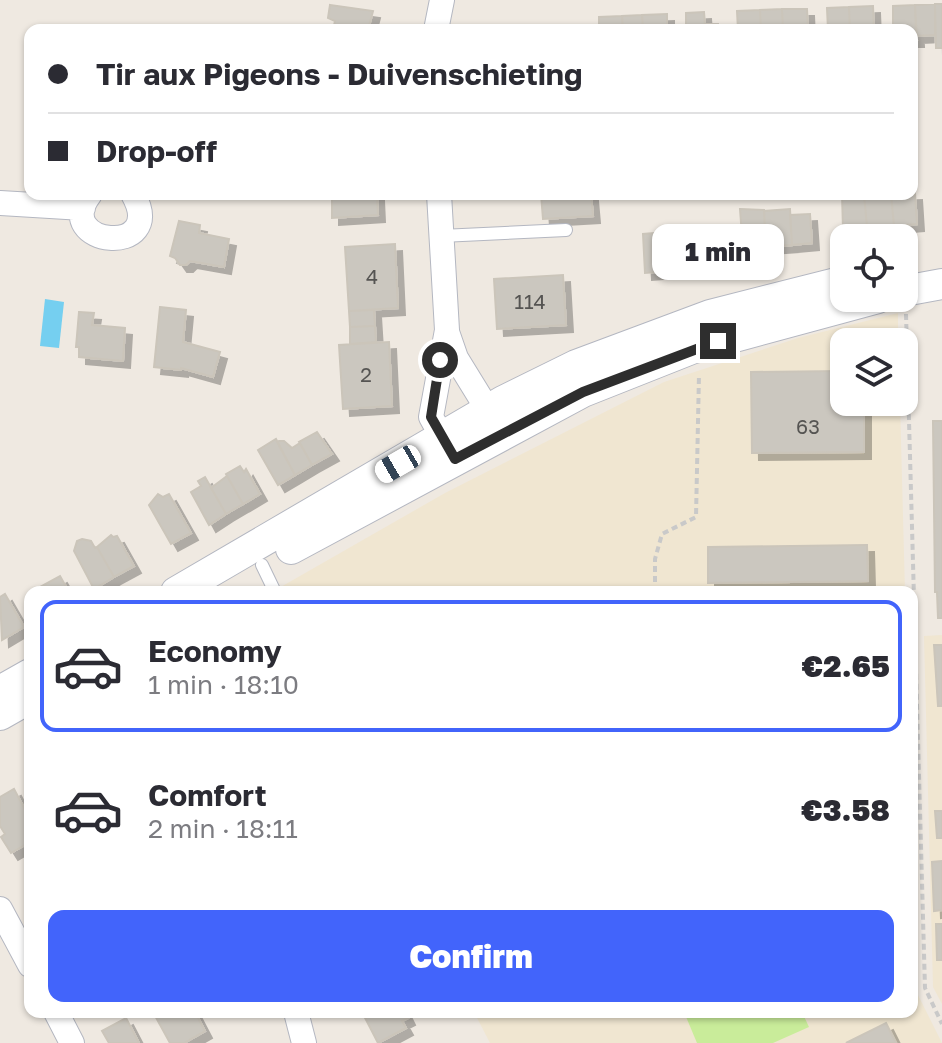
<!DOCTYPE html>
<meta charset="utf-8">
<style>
:root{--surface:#fff;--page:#f7f7f7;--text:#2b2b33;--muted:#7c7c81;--line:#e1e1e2;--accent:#4264fb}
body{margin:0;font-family:"Golos Text",sans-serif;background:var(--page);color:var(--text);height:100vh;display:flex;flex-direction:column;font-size:30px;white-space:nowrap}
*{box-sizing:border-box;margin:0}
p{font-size:26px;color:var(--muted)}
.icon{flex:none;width:44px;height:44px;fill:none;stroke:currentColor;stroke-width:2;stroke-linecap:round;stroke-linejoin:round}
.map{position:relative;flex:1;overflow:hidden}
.drawer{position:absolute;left:24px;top:586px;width:894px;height:432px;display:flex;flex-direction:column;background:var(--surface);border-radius:16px;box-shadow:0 2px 6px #0004}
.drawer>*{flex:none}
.top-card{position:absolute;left:24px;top:24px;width:894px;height:176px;border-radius:16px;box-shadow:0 2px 6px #0004;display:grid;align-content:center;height:176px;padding:0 24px;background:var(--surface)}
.controls{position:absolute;left:830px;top:224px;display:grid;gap:16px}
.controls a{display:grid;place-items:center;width:88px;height:88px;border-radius:16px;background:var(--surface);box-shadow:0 2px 6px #0004;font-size:40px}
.end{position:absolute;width:36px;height:36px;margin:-18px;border:10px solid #2e2e2e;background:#fff;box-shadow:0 0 0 4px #fff}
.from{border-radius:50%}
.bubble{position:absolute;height:56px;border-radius:16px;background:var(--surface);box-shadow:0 2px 6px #0004;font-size:26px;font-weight:800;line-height:56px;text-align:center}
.car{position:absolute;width:24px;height:48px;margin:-24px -12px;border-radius:10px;box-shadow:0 0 6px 2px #0007;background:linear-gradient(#fff 24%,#345 0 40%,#fff 0 76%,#345 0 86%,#fff 0)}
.top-card b{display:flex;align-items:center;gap:28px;height:76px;font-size:30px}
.top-card b+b{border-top:2px solid var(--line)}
.top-card i{width:20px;height:20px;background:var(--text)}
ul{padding:14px 0 0;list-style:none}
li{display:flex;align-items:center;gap:24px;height:132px;margin:0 16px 12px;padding:0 8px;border:4px solid transparent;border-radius:16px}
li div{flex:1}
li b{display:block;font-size:30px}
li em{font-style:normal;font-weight:800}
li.active{border-color:var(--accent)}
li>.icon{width:72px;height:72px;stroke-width:1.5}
.primary-button{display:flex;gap:16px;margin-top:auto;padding:16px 24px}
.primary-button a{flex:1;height:92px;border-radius:16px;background:var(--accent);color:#fff;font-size:32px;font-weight:800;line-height:92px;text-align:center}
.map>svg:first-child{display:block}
</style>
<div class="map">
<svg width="942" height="1043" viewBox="0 0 942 1043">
<defs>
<filter id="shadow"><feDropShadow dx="7" dy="7" stdDeviation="0" flood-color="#0004"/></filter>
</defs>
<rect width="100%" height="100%" fill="#efe9e1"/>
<path fill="#f0e6d1" d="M898 313V342H844V402H900L905 592H272L445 493 664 382 798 338Z
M942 635V1004L933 987 924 636Z
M912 839 916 991 942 1043H490L474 1012H912Z"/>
<path fill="#c9ec9a" d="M684 1012H802L809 1027 773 1043H697Z"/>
<path fill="#75cff0" d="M45 299 64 302 59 348 40 346Z"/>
<path fill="#cbc7bf" stroke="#cbc5ba" stroke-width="2" filter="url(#shadow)" d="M935 4H942V48H936Z
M935 4V35L916 36 915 5Z
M330 5 373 11 368 30H333L335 21 328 18Z
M915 5 917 40H912V30H893V6Z
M873 6 874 30H850L849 7Z
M849 7 850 30H828L827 8Z
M782 9H807L808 30H783Z
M782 9 783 30H761L760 10Z
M760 10 761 30H738L737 11Z
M704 12 705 24H718V30H686V13Z
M667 14V30H643L642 15Z
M642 15 643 30H623L622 16Z
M622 16 623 30H599V17Z
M915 193 917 224 894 226 891 194Z
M332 194H377L378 215 332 218Z
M541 194H591L593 216 543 219Z
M842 194H864L867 227 843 229Z
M864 194H891L894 226 867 227Z
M740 209 764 210 766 247 743 249Z
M790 209 792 245 766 247 764 211Z
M810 214 812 243 792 245 790 215Z
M179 221 200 225 199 233 229 239 224 267 190 261 186 265H180L175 258 170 256Z
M714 226 717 268 695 269 692 228Z
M692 230 695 269 645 273 643 234Z
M395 244 398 308 349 311 345 247Z
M563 275 566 325 497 329 494 279Z
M160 307 186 310 183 342 220 352 213 377 181 368V370L154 367Z
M374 310 375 326 350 327 349 311Z
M79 312 94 313 92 325 125 328 123 361 79 357V347H76Z
M375 326 376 342 350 344V327Z
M389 342 392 406 343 409 339 345Z
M844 371V402H864V452L752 453 751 372Z
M933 421H942V618H938L937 592H935Z
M317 432 332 454 312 465 299 442Z
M276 439 295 475 278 485 258 450Z
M279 441H284L292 448 300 443 312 465 295 475 277 442Z
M240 466 244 472 246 469 260 494 243 504 226 474Z
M227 476 243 504 226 514 211 488Z
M205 477 226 514 209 525 191 492 201 486 198 481Z
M158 494 163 497 169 494 191 533 171 544 149 505Z
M111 535 113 537 117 536 134 566 114 577 97 547Z
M82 539 91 541 95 548 97 547 114 577 94 589 74 551 77 541Z
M867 545 868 581 708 583V547Z
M60 576 69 592H31Z
M5 594 24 627 2 640 0 597Z
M934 645H942V706H938Z
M14 789 30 819V842L11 853 1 837 5 834 0 826V797Z
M935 811H942V838H937Z
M942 861V910L934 911 932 862Z
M936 924H942V960H937Z
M153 1012H195L205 1031 184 1043H170Z
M362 1012H405L408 1018 402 1021 406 1028 378 1043Z
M126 1018 139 1043H109L102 1031Z
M886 1023 896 1043H846Z"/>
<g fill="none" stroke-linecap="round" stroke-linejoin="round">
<g stroke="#b4b7c1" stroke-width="14">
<path id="service" d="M441 236 566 230
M262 565 275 592"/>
</g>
<g stroke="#b4b7c1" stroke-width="26">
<path id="minor" d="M436 30 442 0
M90 194C50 246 169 259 133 194
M439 194 447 330 431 417 451 453
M0 203 83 208
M447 332 456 358 488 410 487 424
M0 909 30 965
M56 1012 72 1043
M296 1012 304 1043"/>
</g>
<g stroke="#b4b7c1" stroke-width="32">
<path id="tertiary" d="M904 291 942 284
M291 549 583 392 694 348 878 298
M176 592 503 401 576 365 710 315 844 281
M0 691 30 674
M0 715 30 698"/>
</g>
<path stroke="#c9c9c9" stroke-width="4" stroke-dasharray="6 4" stroke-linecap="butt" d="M906 314 925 988 942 1024
M655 592V559L662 534 696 517 699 374"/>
<use href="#service" stroke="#fff" stroke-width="12"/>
<use href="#minor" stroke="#fff" stroke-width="24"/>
<use href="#tertiary" stroke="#fff" stroke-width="30"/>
</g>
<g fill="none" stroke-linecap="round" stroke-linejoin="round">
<path stroke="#2e2e2e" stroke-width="10" d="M440 360 431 417 455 459 583 392 718 341"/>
</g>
<g text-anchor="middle" stroke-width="6" stroke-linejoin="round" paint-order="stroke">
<g font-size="20" fill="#555452">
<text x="372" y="284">4</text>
<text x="530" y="309">114</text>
<text x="366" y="382">2</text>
<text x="808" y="434">63</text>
</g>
</g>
</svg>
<div class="controls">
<a><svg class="icon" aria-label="locate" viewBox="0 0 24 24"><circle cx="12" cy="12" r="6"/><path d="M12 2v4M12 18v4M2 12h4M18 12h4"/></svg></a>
<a><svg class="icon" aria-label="layers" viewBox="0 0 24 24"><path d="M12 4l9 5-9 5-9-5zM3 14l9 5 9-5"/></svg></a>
</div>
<i class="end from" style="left:440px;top:360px"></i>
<i class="end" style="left:718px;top:341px"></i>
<div class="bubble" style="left:652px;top:224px;width:132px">1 min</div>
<i class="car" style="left:398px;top:464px;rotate:240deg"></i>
<div class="top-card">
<b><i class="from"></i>Tir aux Pigeons - Duivenschieting</b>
<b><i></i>Drop-off</b>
</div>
<section class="drawer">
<ul>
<li class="active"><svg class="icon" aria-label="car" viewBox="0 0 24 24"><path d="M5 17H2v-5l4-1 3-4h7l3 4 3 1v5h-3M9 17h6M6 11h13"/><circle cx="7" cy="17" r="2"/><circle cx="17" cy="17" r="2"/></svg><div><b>Economy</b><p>1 min · 18:10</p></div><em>€2.65</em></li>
<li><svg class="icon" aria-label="car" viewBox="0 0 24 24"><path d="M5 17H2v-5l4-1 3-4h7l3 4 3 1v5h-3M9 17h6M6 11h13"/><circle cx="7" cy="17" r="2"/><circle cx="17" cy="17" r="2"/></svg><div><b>Comfort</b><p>2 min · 18:11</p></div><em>€3.58</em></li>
</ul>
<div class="primary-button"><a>Confirm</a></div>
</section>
</div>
